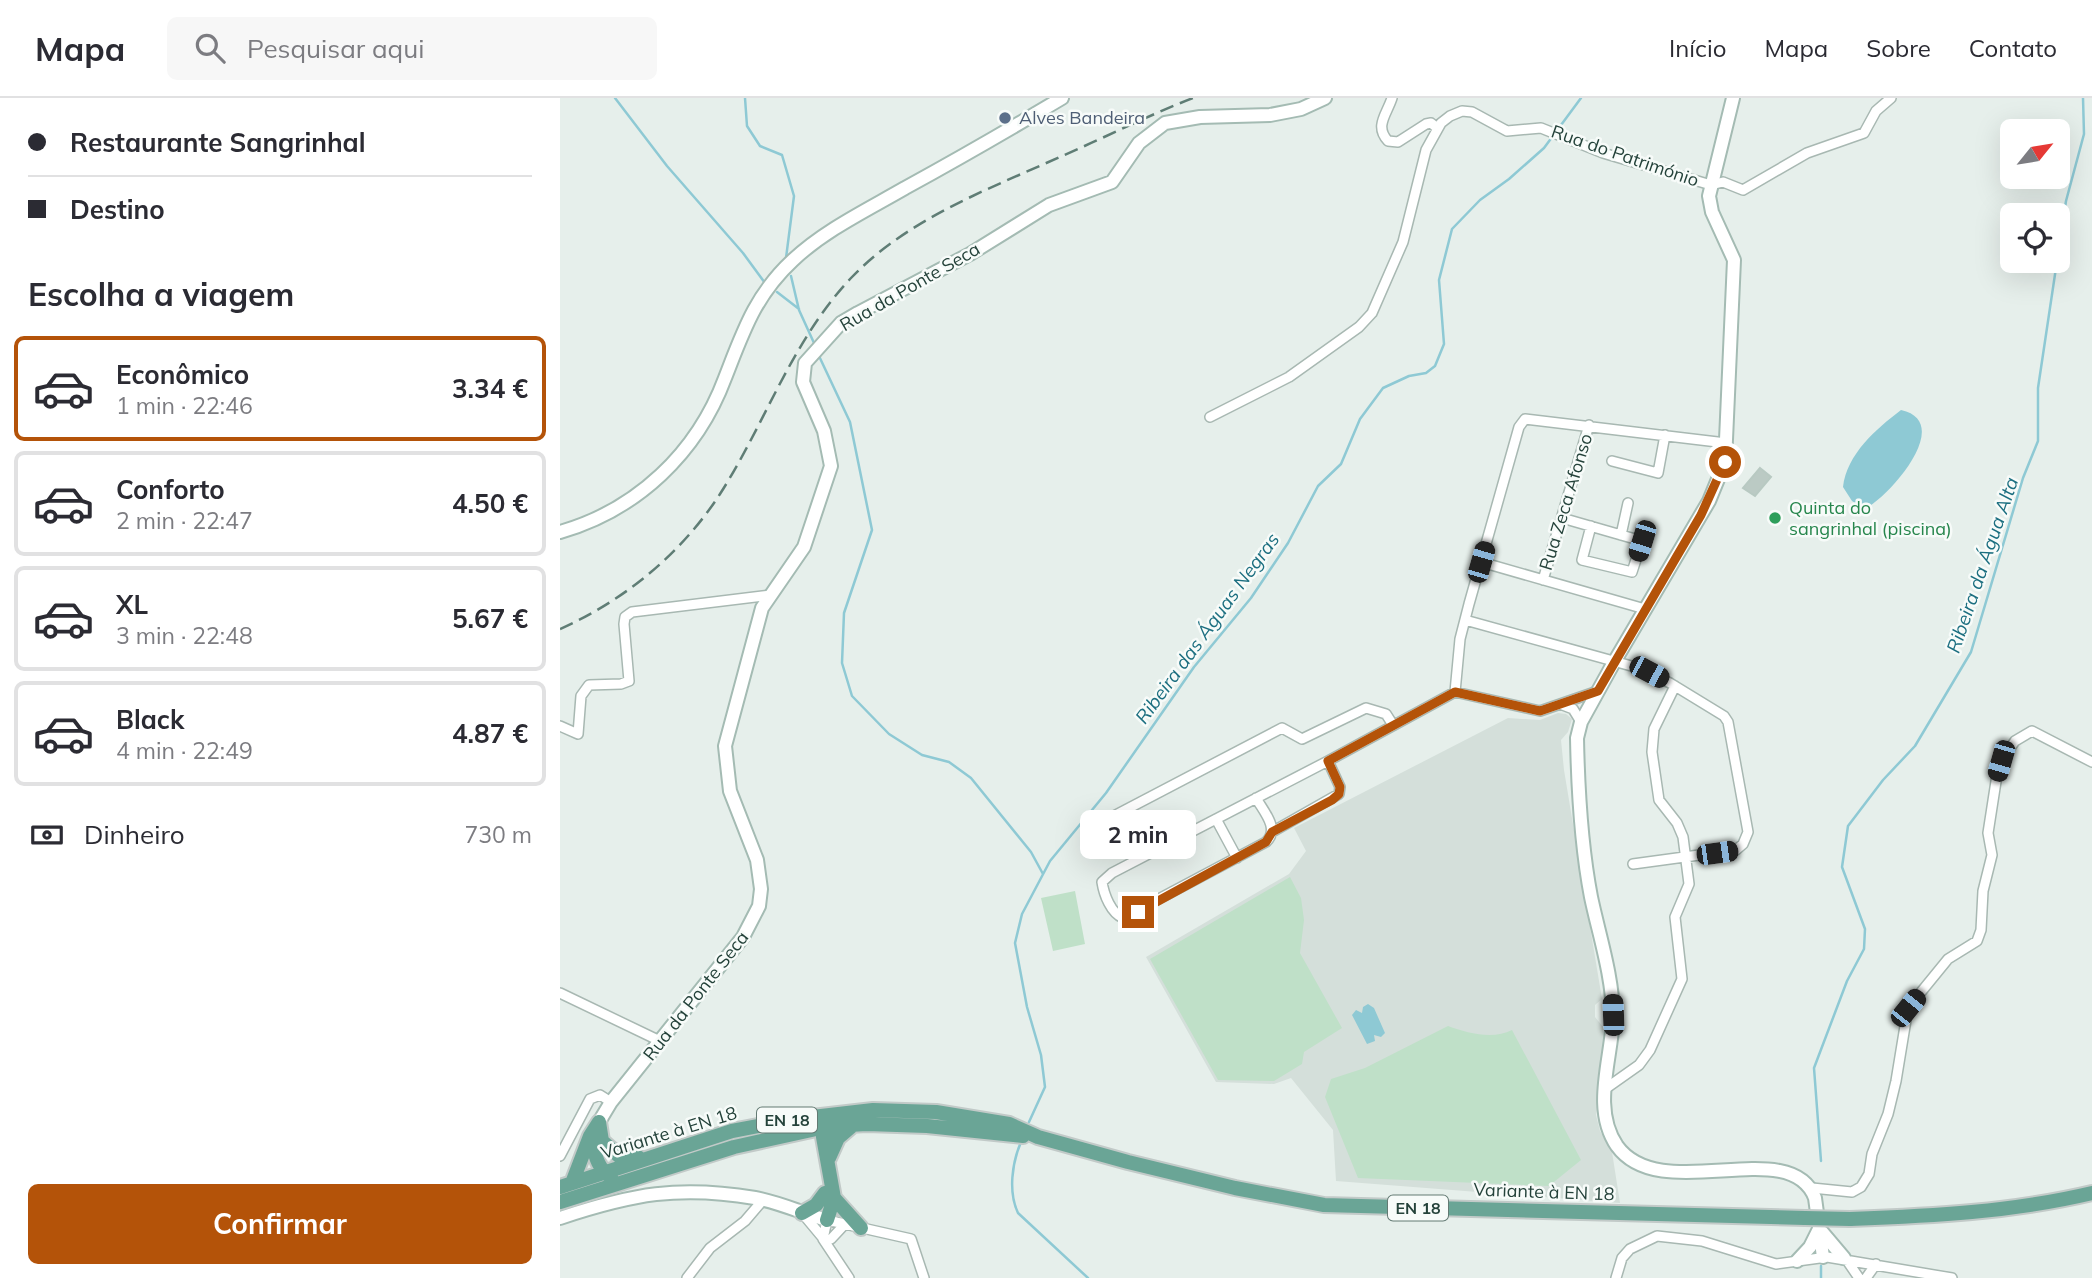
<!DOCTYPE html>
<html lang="pt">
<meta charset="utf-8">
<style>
:root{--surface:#fff;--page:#f7f7f7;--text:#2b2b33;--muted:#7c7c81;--line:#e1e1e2;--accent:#b45309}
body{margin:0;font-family:Mulish,sans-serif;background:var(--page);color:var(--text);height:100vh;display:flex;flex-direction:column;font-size:26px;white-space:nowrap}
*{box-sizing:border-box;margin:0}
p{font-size:23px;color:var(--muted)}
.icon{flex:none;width:38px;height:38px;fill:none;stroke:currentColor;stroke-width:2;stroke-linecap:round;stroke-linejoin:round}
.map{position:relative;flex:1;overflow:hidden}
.details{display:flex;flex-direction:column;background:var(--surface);width:560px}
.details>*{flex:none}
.guide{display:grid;align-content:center;height:154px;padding:0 28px;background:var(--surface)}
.needle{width:46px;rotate:60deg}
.tools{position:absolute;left:1440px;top:21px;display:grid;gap:14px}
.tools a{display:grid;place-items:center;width:70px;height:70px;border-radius:10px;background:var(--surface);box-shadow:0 7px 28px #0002;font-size:35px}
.end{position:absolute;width:32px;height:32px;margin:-16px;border:9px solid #b45309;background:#fff;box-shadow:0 0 0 4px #fff}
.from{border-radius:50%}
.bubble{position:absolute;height:49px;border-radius:10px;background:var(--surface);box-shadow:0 7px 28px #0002;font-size:23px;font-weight:700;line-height:49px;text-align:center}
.car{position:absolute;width:21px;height:42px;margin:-21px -10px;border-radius:9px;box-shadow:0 0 5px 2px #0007;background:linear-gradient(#222 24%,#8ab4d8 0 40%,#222 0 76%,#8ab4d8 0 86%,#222 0)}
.guide b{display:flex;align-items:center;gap:24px;height:66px;font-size:26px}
.guide b+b{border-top:2px solid var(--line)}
.guide i{width:18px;height:18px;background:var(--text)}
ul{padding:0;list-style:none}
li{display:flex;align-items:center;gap:21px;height:105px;margin:0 14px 10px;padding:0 14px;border:4px solid var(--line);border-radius:10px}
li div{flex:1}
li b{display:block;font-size:26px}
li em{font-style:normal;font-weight:700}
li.current{border-color:var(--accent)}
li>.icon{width:63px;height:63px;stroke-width:1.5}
h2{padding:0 28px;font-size:32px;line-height:84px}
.pay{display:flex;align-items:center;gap:18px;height:77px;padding:0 28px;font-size:26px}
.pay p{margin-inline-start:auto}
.button{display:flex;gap:14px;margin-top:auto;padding:14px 28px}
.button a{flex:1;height:80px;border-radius:10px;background:var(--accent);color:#fff;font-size:28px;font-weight:700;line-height:80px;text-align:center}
header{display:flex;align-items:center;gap:42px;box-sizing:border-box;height:98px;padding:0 35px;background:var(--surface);border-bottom:2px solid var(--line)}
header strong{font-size:33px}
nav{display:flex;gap:38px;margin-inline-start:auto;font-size:24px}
.search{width:490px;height:63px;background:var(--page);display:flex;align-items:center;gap:18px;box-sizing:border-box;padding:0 24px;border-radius:10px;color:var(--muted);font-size:26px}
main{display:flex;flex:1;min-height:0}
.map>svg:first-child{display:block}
</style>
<header>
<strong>Mapa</strong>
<div class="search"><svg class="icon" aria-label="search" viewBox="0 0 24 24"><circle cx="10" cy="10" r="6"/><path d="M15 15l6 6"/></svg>Pesquisar aqui</div>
<nav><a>Início</a><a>Mapa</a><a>Sobre</a><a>Contato</a></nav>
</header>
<main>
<section class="details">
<div class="guide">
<b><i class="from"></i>Restaurante Sangrinhal</b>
<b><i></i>Destino</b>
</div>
<h2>Escolha a viagem</h2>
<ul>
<li class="current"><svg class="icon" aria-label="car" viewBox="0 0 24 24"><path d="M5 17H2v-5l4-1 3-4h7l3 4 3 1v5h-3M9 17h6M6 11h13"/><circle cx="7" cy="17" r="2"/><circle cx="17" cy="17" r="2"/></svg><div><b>Econômico</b><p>1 min · 22:46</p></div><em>3.34 €</em></li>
<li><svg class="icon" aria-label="car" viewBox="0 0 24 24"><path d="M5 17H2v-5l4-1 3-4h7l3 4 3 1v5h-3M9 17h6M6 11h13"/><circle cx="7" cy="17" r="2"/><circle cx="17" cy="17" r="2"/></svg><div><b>Conforto</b><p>2 min · 22:47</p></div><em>4.50 €</em></li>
<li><svg class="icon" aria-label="car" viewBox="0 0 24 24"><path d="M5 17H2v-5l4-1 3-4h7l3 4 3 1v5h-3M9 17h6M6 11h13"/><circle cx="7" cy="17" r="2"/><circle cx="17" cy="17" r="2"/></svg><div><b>XL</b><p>3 min · 22:48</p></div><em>5.67 €</em></li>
<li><svg class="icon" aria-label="car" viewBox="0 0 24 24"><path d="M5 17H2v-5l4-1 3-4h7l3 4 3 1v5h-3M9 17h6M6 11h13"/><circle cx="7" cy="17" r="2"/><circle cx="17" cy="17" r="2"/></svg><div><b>Black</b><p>4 min · 22:49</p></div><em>4.87 €</em></li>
</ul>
<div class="pay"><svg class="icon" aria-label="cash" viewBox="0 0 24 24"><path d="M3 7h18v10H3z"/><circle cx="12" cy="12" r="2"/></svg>Dinheiro<p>730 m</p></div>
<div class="button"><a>Confirmar</a></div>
</section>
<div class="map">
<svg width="1532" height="1180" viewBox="0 0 1532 1180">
<rect width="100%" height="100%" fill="#e6efeb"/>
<path fill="#d4dfda" d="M998 615 1006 616 1012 621 1008 634 1001 642 1004 672 1042 901 1035 907V919L1043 929 1044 956 1036 1017 1040 1033 1052 1054 1060 1105 776 1083 773 1032 731 980 714 986 656 984 586 859 729 776 746 753 734 730 948 620 980 622Z"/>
<path fill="#bfe0c8" d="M730 779 741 800 744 822 740 855 782 930 744 954 742 966 714 983 658 982 590 861Z
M515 793 525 846 493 853 481 800Z
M888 928C907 935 933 942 952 932L1021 1062 989 1088 798 1080 765 999 771 981 805 970Z"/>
<path fill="#8ec9d4" d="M1341 312C1395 324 1330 398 1305 411L1292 403 1283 389C1287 356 1316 331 1341 312Z
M808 906 814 910 825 935 821 939 814 937 815 943 807 946 792 917 796 912 802 915 803 909Z"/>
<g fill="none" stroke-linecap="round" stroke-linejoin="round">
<path stroke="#8ec9d4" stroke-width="2.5" d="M55 0 107 68 183 155 205 185
M185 0 187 28 200 48 222 57 234 98 226 160
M231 178 239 212 254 245
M217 194 239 211
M259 258 290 324 312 432 284 515 282 565 292 598 329 636 362 657 389 664 411 680 471 754 483 776
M469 1024 485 989 481 957 467 909 455 845 462 816 490 763 546 695 634 569 691 500 728 445 758 388 781 366 800 321 823 290 849 278 866 275 875 268 884 246 879 182 892 131 920 102 949 81 984 50 1021 0
M461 1044C452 1065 448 1094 458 1115L528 1180
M1261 1063 1254 970 1287 883 1304 851 1305 831 1282 769 1288 728 1323 682 1355 648 1411 554 1463 380 1478 343V290L1506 103 1524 36 1523 0
M1261 1168V1180"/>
</g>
<path fill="#bbcac4" stroke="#b8c9c2" stroke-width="2" d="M1200 370 1211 379 1195 398 1183 390Z"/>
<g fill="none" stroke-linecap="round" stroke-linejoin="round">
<g stroke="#a8b8b2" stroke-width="12">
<path id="street" d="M832 0C827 16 814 28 828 43L838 44 866 26 871 25 877 30
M650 319 729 279 799 229 812 215 843 144 866 52 881 25 890 18 902 13 912 14 947 33 981 30 1043 55 1151 87 1163 84 1183 92 1247 55 1304 35 1316 13 1331 0
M1052 363 1098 375 1105 337
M1002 420 1082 443 1072 474 1022 462 1031 428
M1061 437 1068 405
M921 464 1085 511
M983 482 1029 327
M905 522 1075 569 1110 585 1164 618 1168 624 1188 734 1183 746 1176 752 1073 766
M895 594 900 541 909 506 959 329 965 321 1166 345
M1000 606 1013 611 1021 624
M0 628 18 636 21 598 29 587 61 586 69 583 64 526 65 519 72 514 211 497
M768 663 895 594 980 613 1038 593
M696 700C704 714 720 731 706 744L563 820C551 815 544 797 542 784L552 775 768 663 780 689 779 696 712 734
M656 721 677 760
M529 731 722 630 742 641 806 610 826 616 833 627
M0 895 100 943
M1045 991 1079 967 1090 952 1122 881 1115 819 1129 786 1123 739 1117 725 1099 702 1092 654 1094 631 1115 588
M0 1058 30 1001 40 997 51 1004
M1252 1090 1292 1094 1301 1089 1309 1076 1312 1056 1328 1016 1336 983 1348 910 1388 861 1417 843 1421 832 1423 793 1432 757 1428 735 1437 677 1441 663 1455 643 1472 633 1532 664
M243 1116 263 1140
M267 1122 351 1141 364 1180
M267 1122 263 1141 289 1180
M271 1141 285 1126
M1286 1161 1299 1180
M127 1180 150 1150 185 1123 203 1102
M1056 1180 1062 1160 1070 1151 1097 1138 1142 1143 1216 1166 1267 1159 1392 1180
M1306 1180 1316 1166"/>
</g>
<g stroke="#a4bbb3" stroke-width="16">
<path id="secondary" d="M1173 0 1149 98 1152 114 1174 162 1165 364 1149 403 1053 566 1021 624 1017 640C1018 693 1021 747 1031 799 1039 837 1053 879 1053 919 1052 961 1031 1010 1057 1048 1101 1109 1230 1035 1255 1100L1263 1159
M0 434C77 412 137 355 165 280 183 234 195 197 233 162 265 132 307 112 345 90 398 61 450 31 502 0
M39 1024 51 1004 183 839 199 808 201 791 197 762 170 693 165 648 202 510 244 449 271 368 264 333 243 284 245 265 281 225 298 215 410 156 489 107 552 84 579 45 605 25 640 19 710 17 741 11 765 0
M0 1120C72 1096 119 1087 195 1100 219 1104 244 1116 267 1122
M1262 1134 1284 1160
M1237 1163 1250 1149 1259 1131"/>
</g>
<g stroke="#c2cac8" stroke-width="18">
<path id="primary" d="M39 1024 30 1038C34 1052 37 1072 51 1079
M39 1024 42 1043 60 1059H78
M269 1060 278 1040 292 1028
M12 1085 30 1038
M0 1089 172 1033 235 1021 313 1012 376 1014 449 1026 478 1039 568 1064 675 1090 764 1107 1245 1120
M274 1100 301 1130
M0 1104 174 1049 270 1028 307 1026 367 1028 463 1038
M242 1115 256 1107 265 1095
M1290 1121C1372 1118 1452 1114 1532 1095
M267 1122 274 1100 263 1039 274 1025"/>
</g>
<use href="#street" stroke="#fff" stroke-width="9"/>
<use href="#secondary" stroke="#fff" stroke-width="12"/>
<use href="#primary" stroke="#6aa596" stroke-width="14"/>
<path stroke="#5f7d75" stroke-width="2.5" stroke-dasharray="14 7" stroke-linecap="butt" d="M0 531C65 502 121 456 160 396 206 324 232 242 292 179 349 120 429 91 502 58 546 39 589 17 633 0"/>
<g stroke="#c2cac8" stroke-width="18" stroke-linecap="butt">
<path id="primary-bridge" d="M1245 1120 1290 1121"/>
</g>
<use href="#primary-bridge" stroke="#6aa596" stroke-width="14"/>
</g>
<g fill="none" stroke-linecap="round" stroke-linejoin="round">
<path stroke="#b45309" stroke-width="9" d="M578 814 706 744 712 734 772 702 779 696 780 689 768 663 895 594 980 613 1038 593 1141 417 1165 364"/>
</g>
<circle fill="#5c6f8a" stroke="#f7fbf9" stroke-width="2.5" cx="445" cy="20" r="7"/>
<circle fill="#2e9e5b" stroke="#f7fbf9" stroke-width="2.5" cx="1215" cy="420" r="7"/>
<g text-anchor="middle" stroke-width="5" stroke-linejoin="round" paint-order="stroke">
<g fill="#f7fbf9" stroke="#637a73" stroke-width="2">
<rect x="197" y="1009.5" width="60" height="25" rx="5"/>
<rect x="828" y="1097.5" width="60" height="25" rx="5"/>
</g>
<g font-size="16" font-weight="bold" fill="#24423a">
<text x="227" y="1028">EN 18</text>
<text x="858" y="1116">EN 18</text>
</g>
<g font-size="18" fill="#4e5e75" stroke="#f7fbf9" text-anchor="start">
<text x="459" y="26">Alves Bandeira</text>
</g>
<g font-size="18" fill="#24423a" stroke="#f7fbf9">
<text transform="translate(1065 58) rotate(19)" y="6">Rua do Património</text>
<text transform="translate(350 189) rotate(-30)" y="6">Rua da Ponte Seca</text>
<text transform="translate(1006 404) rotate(-73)" y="6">Rua Zeca Afonso</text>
<text transform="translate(136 898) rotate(-52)" y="6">Rua da Ponte Seca</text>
<text transform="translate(109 1035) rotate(-17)" y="6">Variante à EN 18</text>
<text transform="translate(984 1094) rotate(2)" y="6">Variante à EN 18</text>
</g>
<g font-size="18" fill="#27864d" stroke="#f7fbf9" text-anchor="start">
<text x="1229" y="416">Quinta do<tspan x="1229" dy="21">sangrinhal (piscina)</tspan></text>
</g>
<g font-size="19" font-style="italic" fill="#1c6f80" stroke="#f7fbf9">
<text transform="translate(1422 467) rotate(-71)" y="7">Ribeira da Água Alta</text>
<text transform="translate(647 530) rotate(-54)" y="7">Ribeira das Águas Negras</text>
</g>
</g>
</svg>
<div class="tools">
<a><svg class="needle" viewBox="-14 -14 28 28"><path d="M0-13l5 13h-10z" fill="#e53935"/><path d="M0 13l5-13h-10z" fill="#7c7c81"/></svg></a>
<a><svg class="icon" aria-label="locate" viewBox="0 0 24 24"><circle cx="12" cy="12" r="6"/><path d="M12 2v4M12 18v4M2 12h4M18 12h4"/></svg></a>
</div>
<i class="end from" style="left:1165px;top:364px"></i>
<i class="end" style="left:578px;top:814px"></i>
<div class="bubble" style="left:520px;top:712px;width:116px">2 min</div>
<i class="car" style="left:1082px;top:443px;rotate:197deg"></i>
<i class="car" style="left:921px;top:464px;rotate:16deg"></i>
<i class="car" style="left:1089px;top:574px;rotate:118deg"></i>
<i class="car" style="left:1441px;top:663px;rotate:196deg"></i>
<i class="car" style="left:1157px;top:755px;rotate:82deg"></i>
<i class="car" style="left:1348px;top:910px;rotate:39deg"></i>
<i class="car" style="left:1053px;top:917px;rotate:358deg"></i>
</div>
</main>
